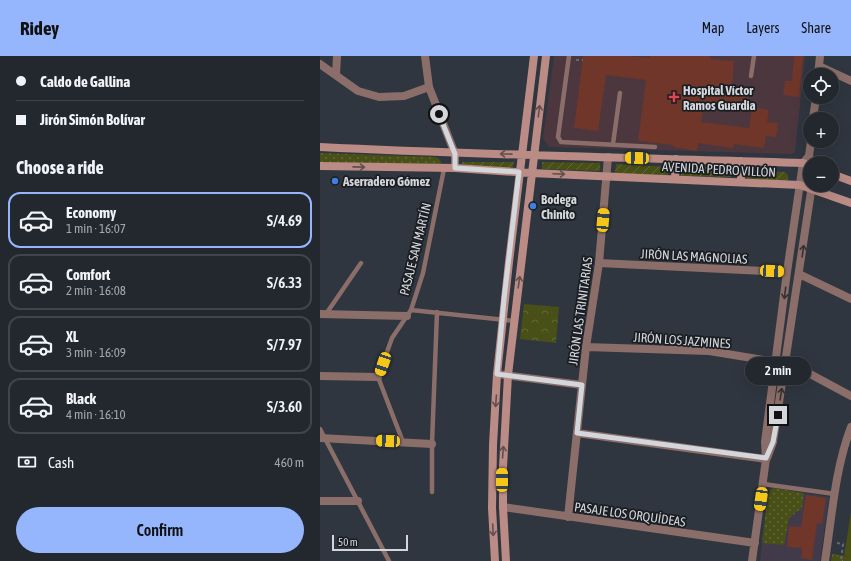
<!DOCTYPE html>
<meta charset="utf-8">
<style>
:root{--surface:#23282f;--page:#2f343b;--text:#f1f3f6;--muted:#a3a6aa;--line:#40444b;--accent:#95b6fd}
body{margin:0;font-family:"Asap Condensed",sans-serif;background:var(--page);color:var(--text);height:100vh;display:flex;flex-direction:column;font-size:15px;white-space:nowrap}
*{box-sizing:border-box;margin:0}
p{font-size:13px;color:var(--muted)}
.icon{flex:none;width:22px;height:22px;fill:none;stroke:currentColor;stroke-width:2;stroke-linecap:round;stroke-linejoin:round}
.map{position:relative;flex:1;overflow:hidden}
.details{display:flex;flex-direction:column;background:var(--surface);width:320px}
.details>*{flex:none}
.banner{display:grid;align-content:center;height:88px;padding:0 16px;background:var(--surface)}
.buttons{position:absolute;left:483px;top:12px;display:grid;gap:8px}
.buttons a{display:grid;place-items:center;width:36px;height:36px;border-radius:50%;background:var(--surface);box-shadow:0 4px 16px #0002,0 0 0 1px var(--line);font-size:20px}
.scale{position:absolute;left:12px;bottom:10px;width:76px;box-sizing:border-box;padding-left:4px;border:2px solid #d3d7dc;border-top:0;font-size:11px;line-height:14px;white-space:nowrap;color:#d3d7dc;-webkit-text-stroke:3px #1a1d21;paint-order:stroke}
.end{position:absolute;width:18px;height:18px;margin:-9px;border:5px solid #d3d7dc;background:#111;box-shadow:0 0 0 2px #111}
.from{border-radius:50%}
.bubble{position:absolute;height:28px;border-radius:14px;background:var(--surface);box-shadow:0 4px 16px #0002,0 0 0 1px var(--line);font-size:13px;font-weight:600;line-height:28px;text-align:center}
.car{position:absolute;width:12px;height:24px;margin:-12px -6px;border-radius:5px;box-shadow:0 0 3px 1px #0007;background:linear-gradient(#f5c518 24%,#345 0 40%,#f5c518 0 76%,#345 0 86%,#f5c518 0)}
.banner b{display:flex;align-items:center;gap:14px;height:38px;font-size:15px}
.banner b+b{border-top:1px solid var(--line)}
.banner i{width:10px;height:10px;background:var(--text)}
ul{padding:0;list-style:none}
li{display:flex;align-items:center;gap:12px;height:56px;margin:0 8px 6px;padding:0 8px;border:2px solid var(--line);border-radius:12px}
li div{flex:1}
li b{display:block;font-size:15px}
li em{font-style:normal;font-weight:600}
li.current{border-color:var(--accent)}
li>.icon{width:36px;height:36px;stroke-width:1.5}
h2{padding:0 16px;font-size:18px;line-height:48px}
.pay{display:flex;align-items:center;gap:10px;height:44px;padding:0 16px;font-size:15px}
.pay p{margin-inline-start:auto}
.primary-button{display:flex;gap:8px;margin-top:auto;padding:8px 16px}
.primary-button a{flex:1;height:46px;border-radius:24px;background:var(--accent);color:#111;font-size:16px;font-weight:600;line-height:46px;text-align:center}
header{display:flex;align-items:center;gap:24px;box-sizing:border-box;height:56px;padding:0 20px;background:var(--accent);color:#111}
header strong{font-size:19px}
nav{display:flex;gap:22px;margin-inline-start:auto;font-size:14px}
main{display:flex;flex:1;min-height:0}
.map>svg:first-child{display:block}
</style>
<header>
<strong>Ridey</strong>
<nav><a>Map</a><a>Layers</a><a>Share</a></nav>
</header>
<main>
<section class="details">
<div class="banner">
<b><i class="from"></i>Caldo de Gallina</b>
<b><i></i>Jirón Simón Bolívar</b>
</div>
<h2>Choose a ride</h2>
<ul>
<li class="current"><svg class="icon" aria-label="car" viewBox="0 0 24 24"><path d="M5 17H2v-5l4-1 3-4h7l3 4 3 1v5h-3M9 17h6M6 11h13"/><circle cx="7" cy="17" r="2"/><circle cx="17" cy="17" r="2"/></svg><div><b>Economy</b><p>1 min · 16:07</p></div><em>S/4.69</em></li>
<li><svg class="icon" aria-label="car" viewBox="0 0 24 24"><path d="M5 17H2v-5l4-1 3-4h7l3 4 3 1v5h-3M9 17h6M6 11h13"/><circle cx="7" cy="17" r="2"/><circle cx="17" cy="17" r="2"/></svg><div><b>Comfort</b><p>2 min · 16:08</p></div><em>S/6.33</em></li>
<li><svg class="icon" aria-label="car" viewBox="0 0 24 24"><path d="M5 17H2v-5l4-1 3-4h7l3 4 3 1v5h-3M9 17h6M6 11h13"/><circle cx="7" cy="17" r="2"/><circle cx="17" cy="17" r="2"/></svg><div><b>XL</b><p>3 min · 16:09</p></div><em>S/7.97</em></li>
<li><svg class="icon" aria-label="car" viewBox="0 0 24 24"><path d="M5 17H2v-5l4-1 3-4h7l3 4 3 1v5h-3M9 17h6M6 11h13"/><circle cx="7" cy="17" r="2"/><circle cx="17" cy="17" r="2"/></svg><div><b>Black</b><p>4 min · 16:10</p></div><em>S/3.60</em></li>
</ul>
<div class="pay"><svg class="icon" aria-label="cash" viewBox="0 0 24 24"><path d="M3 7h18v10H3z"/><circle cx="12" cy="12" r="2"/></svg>Cash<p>460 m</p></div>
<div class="primary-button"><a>Confirm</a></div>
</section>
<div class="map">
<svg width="531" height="505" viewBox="0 0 531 505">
<defs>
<pattern id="grass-dots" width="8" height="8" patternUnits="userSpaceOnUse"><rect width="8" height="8" fill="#484f17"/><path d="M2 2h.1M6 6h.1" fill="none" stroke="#626838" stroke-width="1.8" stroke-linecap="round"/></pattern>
<pattern id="park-crowns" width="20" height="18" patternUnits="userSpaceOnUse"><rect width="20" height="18" fill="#484f17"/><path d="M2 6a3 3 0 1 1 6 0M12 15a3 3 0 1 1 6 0" fill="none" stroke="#626838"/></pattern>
<pattern id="garden-furrows" width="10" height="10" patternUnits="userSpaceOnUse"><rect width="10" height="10" fill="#484f17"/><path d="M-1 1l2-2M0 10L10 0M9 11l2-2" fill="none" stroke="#626838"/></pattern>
</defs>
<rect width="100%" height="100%" fill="#2f363f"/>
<path fill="#403a4b" d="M453 432 509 441 500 505H440L448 437Z"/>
<path fill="#4b373d" d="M234 0H485L475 96 472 98 229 91 223 82Z"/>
<path fill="url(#grass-dots)" d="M0 97 115 101 119 103 121 106 120 109 0 107Z
M453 432 484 437 482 452 469 462 464 489 442 487 448 437Z"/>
<path fill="url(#park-crowns)" d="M204 248 239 251 236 287 200 283Z
M512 498 531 501V505H511Z"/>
<path fill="url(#garden-furrows)" d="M142 106H194L192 113 142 110Z
M222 106 280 107V115L222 113Z
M296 108 348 111V120L295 117Z
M361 110 412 111 411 121 361 120Z
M427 114 465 116 468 119V123L465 125 427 123Z"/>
<path fill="#484f17" d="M531 456V501L524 500Z"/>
<path fill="#703629" d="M263 0H308L330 2V0H390V3L414 5 412 31 429 34 426 53 384 46 381 66 429 72 432 51 449 54 447 66 458 67 456 81 446 80 444 92 414 88 413 92 378 87 377 95 353 91V89L318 85 326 24 286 19 278 75 254 72Z
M474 0H483L479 41 463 39 465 25H472Z
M486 439 506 442 502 468 497 467 492 504 481 502 482 492 467 491 469 470 481 471Z"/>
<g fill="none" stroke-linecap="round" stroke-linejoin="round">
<path stroke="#646a72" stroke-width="2" stroke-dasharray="3 3" stroke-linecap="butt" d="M256 4H263
M517 487 523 488 521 505H523"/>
<path stroke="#8b6e69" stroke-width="4.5" d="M249 0 238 81 241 86 335 91
M431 20 434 0
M293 88 300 37
M91 254 194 265
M6 258 41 207
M0 373 69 505
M83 386 58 321 72 282 91 254 103 217 124 113
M443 428 515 438
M112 436V388L117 256"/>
<path stroke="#8b6e69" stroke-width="8" d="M105 0 109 31 135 98V112
M0 8 38 35 59 41 84 40 109 31
M499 10 531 25
M16 19 17 0
M498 19 500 0
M493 63 496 41
M491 104 489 100 491 85
M279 207 467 216
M479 218 531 243
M0 258 87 260
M266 291 389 295 456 306
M466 305 531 340
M177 318 262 329
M0 320 58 321
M257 377 446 403
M0 382 112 388
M447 402 453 386 492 129
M0 445H38
M183 451 435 487
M248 461 266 291 279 207 288 101
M432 505 446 403 445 386 467 216 483 107 489 100
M505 505C512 460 515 413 531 371"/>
<path stroke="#bb8c85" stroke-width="8" d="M0 91C161 99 322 102 483 107L490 110
M0 110 135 112 211 117 480 129 531 147
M512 118 531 125
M355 123 356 103
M421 126V105
M175 505 172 452 173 389 177 318 189 206 214 0
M186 505 183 451V411L188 319 226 0"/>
</g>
<defs><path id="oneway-shaft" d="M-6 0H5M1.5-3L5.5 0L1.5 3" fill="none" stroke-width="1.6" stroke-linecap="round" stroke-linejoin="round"/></defs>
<g stroke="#624f4e">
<use href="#oneway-shaft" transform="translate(219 55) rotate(-83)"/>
<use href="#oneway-shaft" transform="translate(186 98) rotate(-179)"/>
<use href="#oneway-shaft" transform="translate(39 111) rotate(1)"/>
<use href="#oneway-shaft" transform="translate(239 118) rotate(2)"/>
<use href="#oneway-shaft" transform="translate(199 226) rotate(-82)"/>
<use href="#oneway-shaft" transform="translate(176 345) rotate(94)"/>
<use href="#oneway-shaft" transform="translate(183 396) rotate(-86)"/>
<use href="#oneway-shaft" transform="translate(173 474) rotate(87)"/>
</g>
<g stroke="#363133">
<use href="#oneway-shaft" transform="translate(483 195) rotate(-82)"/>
<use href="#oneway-shaft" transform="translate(465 237) rotate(97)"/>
<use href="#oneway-shaft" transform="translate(461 338) rotate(-81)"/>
</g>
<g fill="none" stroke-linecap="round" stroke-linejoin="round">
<path stroke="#d3d7dc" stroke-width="5" d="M119 58 135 98V112L199 116 184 243 177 318 262 329 257 377 446 402 453 386 458 359"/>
</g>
<path fill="#e0444e" stroke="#1a1d21" stroke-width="1.5" d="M352 35h4v4h4v4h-4v4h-4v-4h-4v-4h4z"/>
<g fill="#3f7fe0" stroke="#1a1d21" stroke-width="1.5">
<circle cx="15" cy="125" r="4"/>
<circle cx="213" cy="150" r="4"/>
</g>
<g text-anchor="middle" stroke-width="3.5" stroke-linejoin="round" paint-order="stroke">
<g font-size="13" font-weight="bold" fill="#d3d7dc" stroke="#1a1d21" text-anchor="start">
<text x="363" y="39">Hospital Víctor<tspan x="363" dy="15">Ramos Guardia</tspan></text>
<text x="23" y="130">Aserradero Gómez</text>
<text x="221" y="148">Bodega<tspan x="221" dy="15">Chinito</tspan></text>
</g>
<g font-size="13" fill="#d3d7dc" stroke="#1a1d21">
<text transform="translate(399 113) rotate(3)" y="5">AVENIDA PEDRO VILLÓN</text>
<text transform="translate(95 193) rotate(-76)" y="5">PASAJE SAN MARTÍN</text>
<text transform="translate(374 200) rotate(3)" y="5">JIRÓN LAS MAGNOLIAS</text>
<text transform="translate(260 255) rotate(-82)" y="5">JIRÓN LAS TRINITARIAS</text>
<text transform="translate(362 284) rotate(4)" y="5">JIRÓN LOS JAZMINES</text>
<text transform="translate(310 458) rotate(8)" y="5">PASAJE LOS ORQUÍDEAS</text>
</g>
</g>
</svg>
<div class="buttons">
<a><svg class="icon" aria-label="locate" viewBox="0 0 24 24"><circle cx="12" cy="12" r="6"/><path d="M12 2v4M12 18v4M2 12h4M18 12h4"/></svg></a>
<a>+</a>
<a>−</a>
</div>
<div class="scale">50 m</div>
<i class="end from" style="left:119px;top:58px"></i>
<i class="end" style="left:458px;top:359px"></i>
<div class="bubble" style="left:425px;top:301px;width:66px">2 min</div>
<i class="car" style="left:317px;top:102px;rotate:272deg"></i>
<i class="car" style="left:283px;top:164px;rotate:5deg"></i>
<i class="car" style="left:452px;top:215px;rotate:93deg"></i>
<i class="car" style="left:63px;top:308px;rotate:199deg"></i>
<i class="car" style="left:68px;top:385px;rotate:273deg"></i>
<i class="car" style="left:182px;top:424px;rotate:0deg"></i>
<i class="car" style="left:441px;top:443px;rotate:188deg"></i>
</div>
</main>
